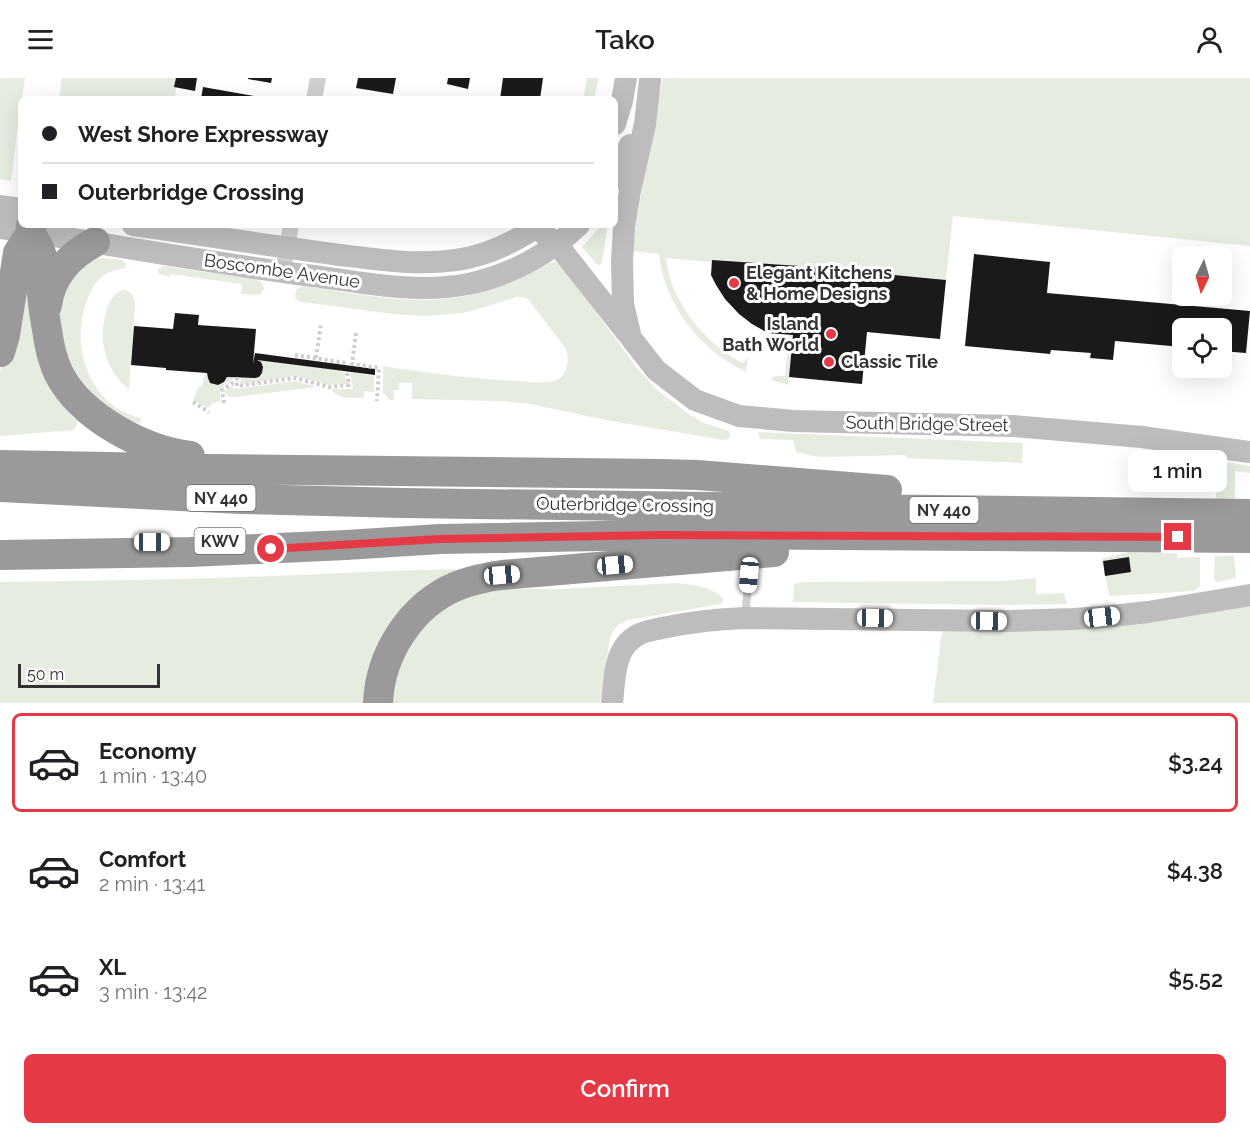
<!DOCTYPE html>
<meta charset="utf-8">
<style>
:root{--surface:#fff;--page:#f2f2f2;--text:#202124;--muted:#757577;--line:#e0e0e0;--accent:#e63946}
body{margin:0;font-family:Raleway,sans-serif;background:var(--page);color:var(--text);height:100vh;display:flex;flex-direction:column;font-size:22px;white-space:nowrap}
*{box-sizing:border-box;margin:0}
p{font-size:20px;color:var(--muted)}
.icon{flex:none;width:33px;height:33px;fill:none;stroke:currentColor;stroke-width:2;stroke-linecap:round;stroke-linejoin:round}
.map{position:relative;height:625px;overflow:hidden}
.side{display:flex;flex-direction:column;background:var(--surface);flex:1}
.side>*{flex:none}
.top-card{position:absolute;left:18px;top:18px;width:600px;height:132px;border-radius:9px;box-shadow:0 6px 24px #0002;display:grid;align-content:center;height:132px;padding:0 24px;background:var(--surface)}
.needle{width:39px;rotate:185deg}
.fabs{position:absolute;left:1172px;top:168px;display:grid;gap:12px}
.fabs a{display:grid;place-items:center;width:60px;height:60px;border-radius:9px;background:var(--surface);box-shadow:0 6px 24px #0002;font-size:30px}
.scale{position:absolute;left:18px;bottom:15px;width:142px;box-sizing:border-box;padding-left:6px;border:3px solid #333;border-top:0;font-size:16px;line-height:21px;white-space:nowrap;color:#333;-webkit-text-stroke:4px #fff;paint-order:stroke}
.end{position:absolute;width:27px;height:27px;margin:-14px;border:8px solid #e63946;background:#fff;box-shadow:0 0 0 3px #fff}
.from{border-radius:50%}
.bubble{position:absolute;height:42px;border-radius:9px;background:var(--surface);box-shadow:0 6px 24px #0002;font-size:20px;font-weight:600;line-height:42px;text-align:center}
.car{position:absolute;width:18px;height:36px;margin:-18px -9px;border-radius:8px;box-shadow:0 0 4px 2px #0007;background:linear-gradient(#fff 24%,#345 0 40%,#fff 0 76%,#345 0 86%,#fff 0)}
.top-card b{display:flex;align-items:center;gap:21px;height:57px;font-size:22px}
.top-card b+b{border-top:2px solid var(--line)}
.top-card i{width:15px;height:15px;background:var(--text)}
ul{padding:10px 0 0;list-style:none}
li{display:flex;align-items:center;gap:18px;height:99px;margin:0 12px 9px;padding:0 12px;border:3px solid transparent;border-radius:9px}
li div{flex:1}
li b{display:block;font-size:22px}
li em{font-style:normal;font-weight:600}
li.selected{border-color:var(--accent)}
li>.icon{width:54px;height:54px;stroke-width:1.5}
.action{display:flex;gap:12px;margin-top:auto;padding:12px 24px}
.action a{flex:1;height:69px;border-radius:9px;background:var(--accent);color:#fff;font-size:24px;font-weight:600;line-height:69px;text-align:center}
header{display:flex;justify-content:space-between;align-items:center;height:78px;padding:0 24px;background:var(--surface);font-size:27px;font-weight:600}
.map>svg:first-child{display:block}
</style>
<header><svg class="icon" aria-label="menu" viewBox="0 0 24 24"><path d="M4 6h16M4 12h16M4 18h16"/></svg>Tako<svg class="icon" aria-label="person" viewBox="0 0 24 24"><circle cx="12" cy="8" r="4"/><path d="M4 21q1-7 8-7t8 7"/></svg></header>
<div class="map">
<svg width="1250" height="625" viewBox="0 0 1250 625">
<rect width="100%" height="100%" fill="#fff"/>
<path fill="#e6ecdf" d="M0 0H25L22 21H21L11 103 0 101Z
M62 0H177L175 21H59Z
M585 0H599L594 21H583L587 1Z
M663 0H1250V168L953 138 946 202 800 188 713 182 712 184 666 180C670 223 705 266 743 285L748 279 746 294C701 273 664 227 659 176L632 173 647 80Z
M601 148H606L607 151 602 185 599 187 596 186 582 169Z
M25 174C29 236 28 298 78 344L74 352 0 358V294L3 287Z
M92 179 122 182 126 185 125 190C117 192 110 193 103 198 94 205 90 214 86 225 70 270 90 329 141 340L140 345 131 344 92 321 70 288 60 257 58 220 82 182Z
M554 184 562 187 636 289 657 312 690 337 704 345 729 353 730 357 729 361 723 362 606 342 530 326 502 323 412 321V305H399V312H394V322H390L383 315V288C428 295 472 301 517 303 529 304 544 306 554 303 568 298 570 283 566 271L528 221 523 219H516L485 229 462 235 424 238 393 236 303 224 298 223 295 219 296 212 301 209 304 208C359 216 415 229 471 217 497 211 523 196 548 185Z
M163 188 256 201 262 205 264 211 259 217 241 216 242 206 171 196 170 199 158 195V191Z
M122 212C131 211 134 218 135 226L129 311C105 293 98 262 106 234 109 224 112 217 122 212Z
M789 256 793 257 788 307 771 302C773 296 780 298 785 298Z
M258 282 345 294 346 306 329 307 295 298 241 306V300H255L261 297C264 291 264 286 258 282Z
M350 294 374 298V314L364 313V320C352 320 339 322 331 311H353Z
M205 295H207C208 305 214 309 223 305L227 299H233V301C223 308 217 309 221 323L214 325 207 330 193 322 199 308 202 309Z
M295 303 316 309 236 319H229L224 313 233 307V311H235Z
M758 354 1023 365 1022 385 907 380 906 377 820 379 796 374 793 362 760 361Z
M1226 384 1250 388V395L1235 393V423L1216 422V390L1218 385Z
M1177 471V480L1200 479V508L1194 513 1109 518 1102 481 1136 472Z
M1215 478H1234L1236 500 1216 504 1214 500Z
M465 491 395 539 383 557 374 576 367 599 365 625H0V504C81 503 161 502 242 499 316 497 390 492 465 491Z
M1036 500V516L1064 515 1067 526 1007 527 793 524 794 506 804 504 1005 503Z
M677 505C693 507 715 509 724 522L721 526 628 542C618 546 614 550 610 560L600 625H388L391 599 426 542 459 519 508 511H558Z
M1250 525V625H933L941 560 943 553Z"/>
<path fill="#1a1a1a" d="M176 0H197L195 13 174 9Z
M248 0H272L271 5 248 1Z
M358 0H396L393 16 356 10Z
M448 0H470L468 11 447 6Z
M503 0H543L540 21H500Z
M203 9 254 18V21H201Z
M974 176 1050 184 1047 215 1250 233 1246 275 1221 273V250H1182V269L1115 263 1113 282 1090 280 1091 275 1051 272 1050 276 965 268Z
M712 182 800 188 946 202 940 261 867 254 862 306 789 299 793 257 768 255 752 246 739 236 725 221 716 207 711 197Z
M175 235 199 237 198 247 256 251 253 286 255 275 375 291V297L257 282 261 284 263 289 262 295 259 299 255 300 227 299 224 304 218 307 210 305 208 300 207 295 166 292V290L131 287 134 248 173 251Z
M1129 479 1131 494 1105 498 1103 483Z"/>
<g fill="none" stroke-linecap="round" stroke-linejoin="round">
<path stroke="#cdcdcd" stroke-width="4" stroke-dasharray="3 3" stroke-linecap="butt" d="M356 255 352 286 379 290 377 323
M295 277 346 285V287
M316 280 321 246
M237 299V308L295 300 329 309 349 307 347 294
M193 324 209 334
M224 325 222 312 237 302"/>
<path stroke="#d0d0d0" stroke-width="8" d="M745 539 751 480"/>
<path stroke="#d0d0d0" stroke-width="16" d="M314 21 318 0
M283 194 291 147"/>
<path stroke="#bdbdbd" stroke-width="22" d="M650 2 645 46 630 113 624 150 622 183 623 226 631 260 656 292 695 322 739 338 793 343 1014 348 1142 359 1250 374
M615 46 622 23 626 0
M615 101 630 67
M0 128 21 131
M133 147C200 157 266 167 333 176 374 181 414 188 456 182 486 178 515 164 540 147
M0 150C105 165 209 185 314 198 365 205 417 216 468 206 508 198 550 176 579 147
M544 156 556 165 627 255
M612 625C614 608 614 586 623 571 626 566 631 561 636 558 644 553 654 552 662 550 690 544 717 541 745 540L1006 543 1073 541 1103 539 1148 534 1250 517"/>
<path stroke="#9a9a9a" stroke-width="30" d="M31 155C34 162 41 171 42 179 44 186 41 195 41 202 42 219 44 236 47 252 49 267 52 282 59 296 81 339 143 372 190 378
M47 227C51 197 70 177 95 164
M0 274 5 257 18 175 31 155V147
M0 387 216 391 662 396 697 397 887 412
M0 409 241 421 403 425 1250 436
M0 477 190 474 346 467 440 461 705 456 1250 460
M378 625C380 576 411 527 457 508 472 502 487 499 502 497L774 474"/>
</g>
<g fill="none" stroke-linecap="round" stroke-linejoin="round">
<path stroke="#e63946" stroke-width="8" d="M271 471 440 461 660 457 1178 459"/>
</g>
<g fill="#e63946" stroke="#fff" stroke-width="2">
<circle cx="734" cy="205" r="6"/>
<circle cx="831" cy="256" r="6"/>
<circle cx="829" cy="284" r="6"/>
</g>
<g text-anchor="middle" stroke-width="6" stroke-linejoin="round" paint-order="stroke">
<g fill="#fff" stroke="#707070" stroke-width="1.5">
<rect x="186.5" y="407" width="69" height="26" rx="4.5"/>
<rect x="909.5" y="419" width="69" height="26" rx="4.5"/>
<rect x="194.5" y="450" width="51" height="26" rx="4.5"/>
</g>
<g font-size="16" font-weight="bold" fill="#333">
<text x="221" y="426">NY 440</text>
<text x="944" y="438">NY 440</text>
<text x="220" y="469">KWV</text>
</g>
<g font-size="18" fill="#333" stroke="#fff">
<text transform="translate(282 193) rotate(8)" y="6">Boscombe Avenue</text>
<text transform="translate(927 346) rotate(1)" y="6">South Bridge Street</text>
<text transform="translate(625 427) rotate(1)" y="6">Outerbridge Crossing</text>
</g>
<g font-size="18" font-weight="bold" fill="#333" stroke="#fff" text-anchor="start">
<text x="746" y="201">Elegant Kitchens<tspan x="746" dy="21">&amp; Home Designs</tspan></text>
<text x="819" y="252" text-anchor="end">Island<tspan x="819" dy="21">Bath World</tspan></text>
<text x="841" y="290">Classic Tile</text>
</g>
</g>
</svg>
<div class="fabs">
<a><svg class="needle" viewBox="-14 -14 28 28"><path d="M0-13l5 13h-10z" fill="#e53935"/><path d="M0 13l5-13h-10z" fill="#757577"/></svg></a>
<a><svg class="icon" aria-label="locate" viewBox="0 0 24 24"><circle cx="12" cy="12" r="6"/><path d="M12 2v4M12 18v4M2 12h4M18 12h4"/></svg></a>
</div>
<div class="scale">50 m</div>
<i class="end from" style="left:271px;top:471px"></i>
<i class="end" style="left:1178px;top:459px"></i>
<div class="bubble" style="left:1128px;top:372px;width:99px">1 min</div>
<i class="car" style="left:152px;top:464px;rotate:90deg"></i>
<i class="car" style="left:615px;top:487px;rotate:85deg"></i>
<i class="car" style="left:502px;top:497px;rotate:85deg"></i>
<i class="car" style="left:749px;top:497px;rotate:185deg"></i>
<i class="car" style="left:1102px;top:539px;rotate:83deg"></i>
<i class="car" style="left:875px;top:540px;rotate:91deg"></i>
<i class="car" style="left:989px;top:543px;rotate:91deg"></i>
<div class="top-card">
<b><i class="from"></i>West Shore Expressway</b>
<b><i></i>Outerbridge Crossing</b>
</div>
</div>
<section class="side">
<ul>
<li class="selected"><svg class="icon" aria-label="car" viewBox="0 0 24 24"><path d="M5 17H2v-5l4-1 3-4h7l3 4 3 1v5h-3M9 17h6M6 11h13"/><circle cx="7" cy="17" r="2"/><circle cx="17" cy="17" r="2"/></svg><div><b>Economy</b><p>1 min · 13:40</p></div><em>$3.24</em></li>
<li><svg class="icon" aria-label="car" viewBox="0 0 24 24"><path d="M5 17H2v-5l4-1 3-4h7l3 4 3 1v5h-3M9 17h6M6 11h13"/><circle cx="7" cy="17" r="2"/><circle cx="17" cy="17" r="2"/></svg><div><b>Comfort</b><p>2 min · 13:41</p></div><em>$4.38</em></li>
<li><svg class="icon" aria-label="car" viewBox="0 0 24 24"><path d="M5 17H2v-5l4-1 3-4h7l3 4 3 1v5h-3M9 17h6M6 11h13"/><circle cx="7" cy="17" r="2"/><circle cx="17" cy="17" r="2"/></svg><div><b>XL</b><p>3 min · 13:42</p></div><em>$5.52</em></li>
</ul>
<div class="action"><a>Confirm</a></div>
</section>
